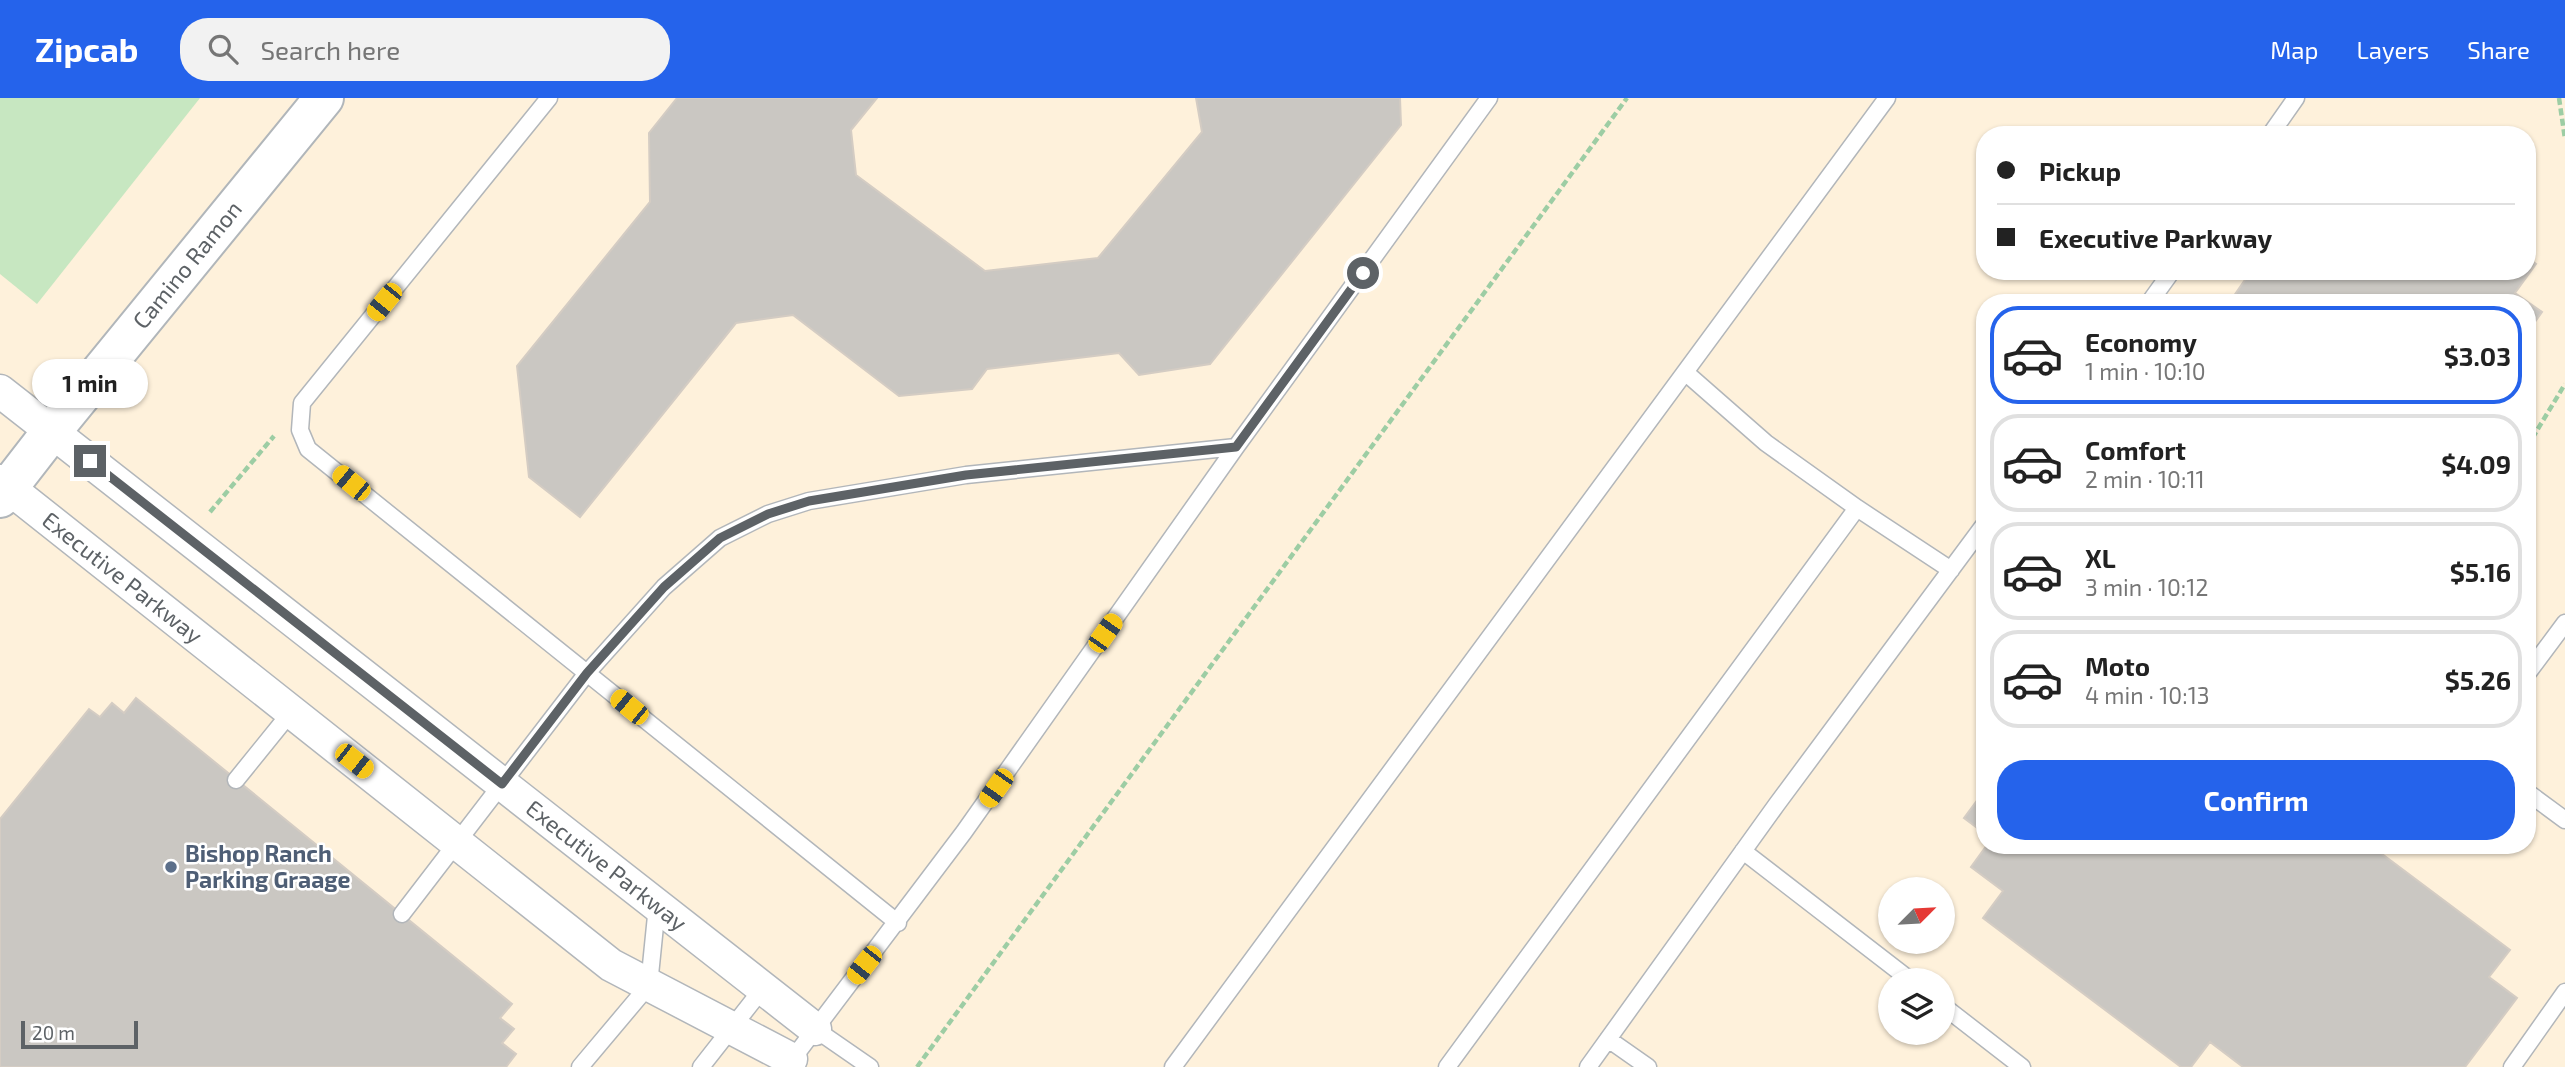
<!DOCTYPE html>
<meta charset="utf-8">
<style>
:root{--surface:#fff;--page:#f2f2f2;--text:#222;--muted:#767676;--line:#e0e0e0;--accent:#2563eb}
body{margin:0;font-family:"Exo 2",sans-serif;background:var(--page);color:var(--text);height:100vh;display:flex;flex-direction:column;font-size:26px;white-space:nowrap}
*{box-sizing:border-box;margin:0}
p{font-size:23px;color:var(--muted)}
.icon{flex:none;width:38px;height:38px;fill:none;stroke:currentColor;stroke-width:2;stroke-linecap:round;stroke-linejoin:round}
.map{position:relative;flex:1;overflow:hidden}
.side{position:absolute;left:1976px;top:196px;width:560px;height:560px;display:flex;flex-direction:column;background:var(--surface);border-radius:28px;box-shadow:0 2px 5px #0004}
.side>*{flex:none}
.hud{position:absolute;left:1976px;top:28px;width:560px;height:154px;border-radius:28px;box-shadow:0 2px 5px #0004;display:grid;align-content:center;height:154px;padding:0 21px;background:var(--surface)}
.needle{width:46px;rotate:66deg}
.tools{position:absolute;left:1878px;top:779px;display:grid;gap:14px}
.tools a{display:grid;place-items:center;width:77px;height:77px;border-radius:50%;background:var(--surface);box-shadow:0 2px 5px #0004;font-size:35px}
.scale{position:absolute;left:21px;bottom:18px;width:117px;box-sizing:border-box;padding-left:7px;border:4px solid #5d6266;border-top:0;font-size:19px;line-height:24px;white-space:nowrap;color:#5d6266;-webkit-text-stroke:5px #fff;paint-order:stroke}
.end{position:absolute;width:32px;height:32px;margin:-16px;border:9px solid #5d6266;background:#fff;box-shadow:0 0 0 4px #fff}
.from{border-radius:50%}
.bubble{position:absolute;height:49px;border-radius:24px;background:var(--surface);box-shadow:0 2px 5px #0004;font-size:23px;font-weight:700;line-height:49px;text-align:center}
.car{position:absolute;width:21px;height:42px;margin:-21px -10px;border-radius:9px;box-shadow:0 0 5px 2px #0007;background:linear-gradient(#f5c518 24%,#345 0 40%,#f5c518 0 76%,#345 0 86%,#f5c518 0)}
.hud b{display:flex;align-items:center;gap:24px;height:66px;font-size:26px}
.hud b+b{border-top:2px solid var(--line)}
.hud i{width:18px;height:18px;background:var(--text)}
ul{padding:12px 0 0;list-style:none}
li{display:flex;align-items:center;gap:21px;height:98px;margin:0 14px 10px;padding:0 7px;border:4px solid var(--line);border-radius:28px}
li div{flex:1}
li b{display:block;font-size:26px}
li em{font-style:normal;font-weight:700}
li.active{border-color:var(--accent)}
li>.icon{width:63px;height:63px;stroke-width:1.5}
.action{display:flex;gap:14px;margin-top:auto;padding:14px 21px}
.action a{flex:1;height:80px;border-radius:28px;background:var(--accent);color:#fff;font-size:28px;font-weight:700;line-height:80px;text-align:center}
header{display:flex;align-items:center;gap:42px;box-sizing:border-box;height:98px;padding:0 35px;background:var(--accent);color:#fff}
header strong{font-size:33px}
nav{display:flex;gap:38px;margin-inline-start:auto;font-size:24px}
.search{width:490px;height:63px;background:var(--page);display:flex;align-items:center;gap:18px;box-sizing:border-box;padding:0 24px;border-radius:28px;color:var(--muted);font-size:26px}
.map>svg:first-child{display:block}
</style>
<header>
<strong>Zipcab</strong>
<div class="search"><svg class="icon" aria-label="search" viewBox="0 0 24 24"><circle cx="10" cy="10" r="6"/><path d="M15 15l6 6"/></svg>Search here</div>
<nav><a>Map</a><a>Layers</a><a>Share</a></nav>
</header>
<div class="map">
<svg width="2565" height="969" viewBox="0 0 2565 969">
<rect width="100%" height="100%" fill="#efece5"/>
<path fill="#fef1db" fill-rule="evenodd" d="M0 0H2565V969H0ZM1984 37H2527V173H1984ZM1984 205H2527V747H1984ZM1890 791H1942V844H1890ZM1890 882H1942V934H1890Z"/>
<path fill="#c7e7c1" d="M0 0H200L37 206 0 176Z"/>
<path fill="#cac7c2" stroke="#d4ccc3" stroke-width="2" d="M677 0H877L851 32 856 77 985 173 1098 160 1202 34 1196 0H1400L1401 27 1210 266 1139 277 1119 255 987 271 972 291 899 298 793 217 736 225 580 419 529 379 517 268 650 104 649 35Z
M2527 159 2536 166 2515 195 2542 214 2527 235V205H2229L2251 173H2527Z
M136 600 512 906 500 920 514 931 502 945 516 956 506 969H0V721L89 611 100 619 112 605 124 615Z
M1984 693V735L1964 720Z
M1987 747H2370L2510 852 2489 879 2517 900 2465 969H2243L2210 944 2191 969H2181L1983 820 2003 793 1971 769Z"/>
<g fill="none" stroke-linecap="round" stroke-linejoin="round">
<g stroke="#b2b6ba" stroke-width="19">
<path id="lane" d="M549 0 302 305 300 332 308 351 898 825
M2270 37 2296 0
M2149 205 2172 173
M1685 274 1766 345 1857 410 1951 472
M2527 576 2565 525
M236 682 291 614
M2527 694 2565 722
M1743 753 1910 882
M402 816 587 575 664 489 720 440 768 416 809 403 966 377 1236 349
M1942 907 2022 969
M815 931 870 969
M1608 941 1648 969
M788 967 964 734 1236 349 1489 0
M580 969 649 887 657 808
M701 969 763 890
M1173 969 1887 0
M1447 969 1857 410
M1588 969 1777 706 1984 427
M2512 969 2565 894"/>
</g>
<g stroke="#b2b6ba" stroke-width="35">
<g id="street">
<path id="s1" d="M0 293 815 931"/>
<path id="s2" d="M0 383 611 867 791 961"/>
</g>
</g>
<g stroke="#b1b6ba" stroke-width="42">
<g id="secondary">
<path id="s3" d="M0 400 52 333 324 0"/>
</g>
</g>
<path stroke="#9dcda4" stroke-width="4.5" stroke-dasharray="7 3.5" stroke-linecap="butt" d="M2559 0 2565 41
M2527 349 2565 286
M210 414 274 338
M917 969 1627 0"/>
<use href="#lane" stroke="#fff" stroke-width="16"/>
<use href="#street" stroke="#fff" stroke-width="32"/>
<use href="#secondary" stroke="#fff" stroke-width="38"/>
</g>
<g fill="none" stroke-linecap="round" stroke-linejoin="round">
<path stroke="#5d6266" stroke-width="9" d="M90 363 502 686 587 575 664 489 720 440 768 416 809 403 966 377 1236 349 1363 175"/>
</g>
<circle fill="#5c6f8a" stroke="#fff" stroke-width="2.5" cx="171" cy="769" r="7"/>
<g text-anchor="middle" stroke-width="5" stroke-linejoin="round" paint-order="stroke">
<g font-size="23" fill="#5d6266" stroke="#fff">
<text dy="8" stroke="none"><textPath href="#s3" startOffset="299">Camino Ramon</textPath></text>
<text dy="8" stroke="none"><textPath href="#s2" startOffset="156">Executive Parkway</textPath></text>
<text dy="8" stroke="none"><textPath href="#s1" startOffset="770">Executive Parkway</textPath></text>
</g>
<g font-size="23" font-weight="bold" fill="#4e5e75" stroke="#fff" text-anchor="start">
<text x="185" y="764">Bishop Ranch<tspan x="185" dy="26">Parking Graage</tspan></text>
</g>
</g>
</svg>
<div class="tools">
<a><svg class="needle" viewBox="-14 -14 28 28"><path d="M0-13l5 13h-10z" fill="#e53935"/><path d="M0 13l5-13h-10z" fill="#767676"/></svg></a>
<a><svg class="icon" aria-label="layers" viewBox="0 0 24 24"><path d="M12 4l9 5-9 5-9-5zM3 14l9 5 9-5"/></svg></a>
</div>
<div class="scale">20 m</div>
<i class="end from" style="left:1363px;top:175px"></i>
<i class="end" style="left:90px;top:363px"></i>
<div class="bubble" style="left:32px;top:261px;width:116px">1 min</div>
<i class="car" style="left:384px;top:204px;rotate:219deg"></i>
<i class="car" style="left:351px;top:385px;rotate:309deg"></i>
<i class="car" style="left:1105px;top:535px;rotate:35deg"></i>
<i class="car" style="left:629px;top:609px;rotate:309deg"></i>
<i class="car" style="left:354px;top:663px;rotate:128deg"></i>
<i class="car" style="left:996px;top:690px;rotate:215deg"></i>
<i class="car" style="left:864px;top:867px;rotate:218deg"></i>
<div class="hud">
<b><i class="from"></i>Pickup</b>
<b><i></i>Executive Parkway</b>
</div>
<section class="side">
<ul>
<li class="active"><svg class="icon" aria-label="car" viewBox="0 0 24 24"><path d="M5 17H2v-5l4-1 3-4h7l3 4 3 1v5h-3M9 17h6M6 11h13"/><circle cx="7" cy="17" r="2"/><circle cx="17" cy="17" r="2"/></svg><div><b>Economy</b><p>1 min · 10:10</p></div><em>$3.03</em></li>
<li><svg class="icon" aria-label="car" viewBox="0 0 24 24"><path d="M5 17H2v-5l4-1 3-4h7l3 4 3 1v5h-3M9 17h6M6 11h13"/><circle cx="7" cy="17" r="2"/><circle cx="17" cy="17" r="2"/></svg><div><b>Comfort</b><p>2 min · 10:11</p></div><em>$4.09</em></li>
<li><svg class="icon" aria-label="car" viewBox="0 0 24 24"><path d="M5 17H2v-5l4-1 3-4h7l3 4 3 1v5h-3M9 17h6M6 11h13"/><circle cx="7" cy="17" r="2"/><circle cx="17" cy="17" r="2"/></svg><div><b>XL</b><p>3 min · 10:12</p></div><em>$5.16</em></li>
<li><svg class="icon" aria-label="car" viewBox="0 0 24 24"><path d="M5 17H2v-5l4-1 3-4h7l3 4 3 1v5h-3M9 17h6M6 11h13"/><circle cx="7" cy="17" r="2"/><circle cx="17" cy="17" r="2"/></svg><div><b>Moto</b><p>4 min · 10:13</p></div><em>$5.26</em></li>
</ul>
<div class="action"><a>Confirm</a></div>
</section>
</div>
